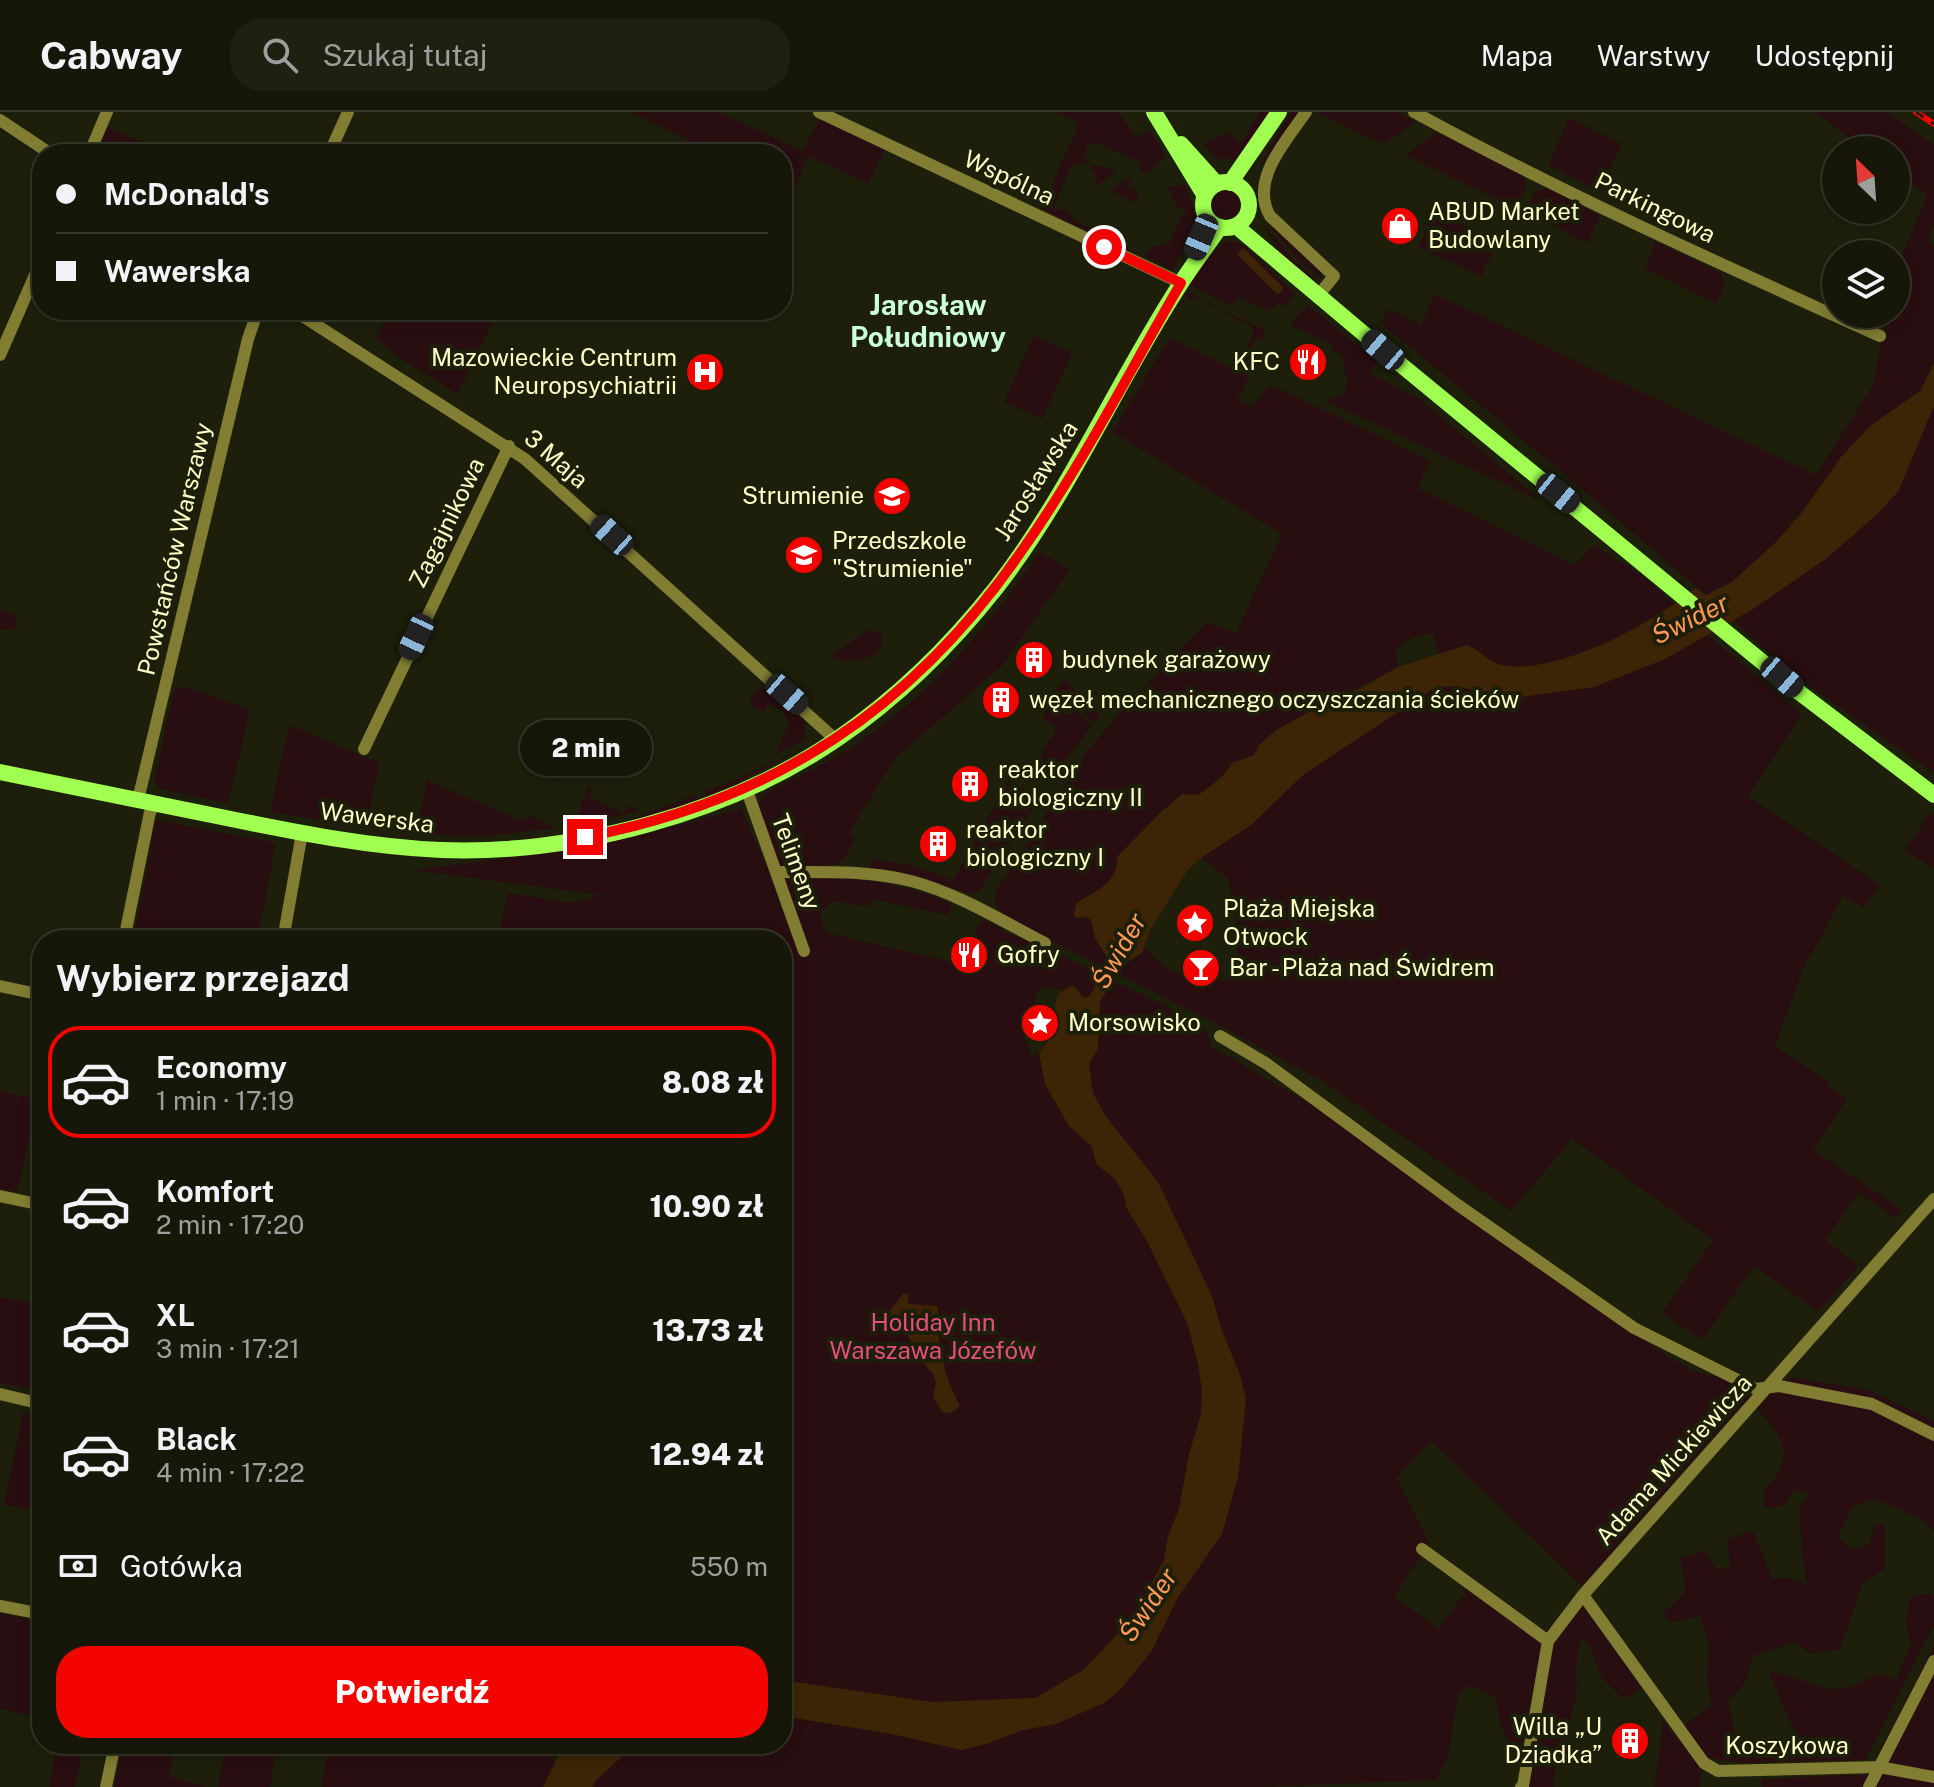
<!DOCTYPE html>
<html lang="pl">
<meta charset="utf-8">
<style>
:root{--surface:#161708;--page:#1f2012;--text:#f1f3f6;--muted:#9e9f9c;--line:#353629;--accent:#f40400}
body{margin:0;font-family:"Public Sans",sans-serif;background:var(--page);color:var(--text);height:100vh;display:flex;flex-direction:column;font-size:30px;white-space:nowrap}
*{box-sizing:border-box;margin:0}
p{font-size:26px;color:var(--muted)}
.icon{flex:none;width:44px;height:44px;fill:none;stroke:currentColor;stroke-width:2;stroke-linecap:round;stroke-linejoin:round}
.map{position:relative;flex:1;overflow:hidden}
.side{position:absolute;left:32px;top:818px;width:760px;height:824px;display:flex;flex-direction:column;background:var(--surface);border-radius:32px;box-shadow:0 4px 12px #0003,0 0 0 2px var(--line)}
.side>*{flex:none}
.guide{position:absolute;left:32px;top:32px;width:760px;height:176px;border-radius:32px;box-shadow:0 4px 12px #0003,0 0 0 2px var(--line);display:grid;align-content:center;height:176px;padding:0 24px;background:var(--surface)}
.needle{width:52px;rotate:335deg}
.buttons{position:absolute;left:1822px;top:24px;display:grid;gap:16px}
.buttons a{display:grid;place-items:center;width:88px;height:88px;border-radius:50%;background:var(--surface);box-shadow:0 4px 12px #0003,0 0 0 2px var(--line);font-size:40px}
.end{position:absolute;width:36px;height:36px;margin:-18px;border:10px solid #f40400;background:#fff;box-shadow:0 0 0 4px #fff}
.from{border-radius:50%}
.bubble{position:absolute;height:56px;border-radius:28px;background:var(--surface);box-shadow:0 4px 12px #0003,0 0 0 2px var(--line);font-size:26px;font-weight:800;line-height:56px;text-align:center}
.car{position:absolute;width:24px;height:48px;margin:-24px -12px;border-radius:10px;box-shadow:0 0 6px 2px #0007;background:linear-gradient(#222 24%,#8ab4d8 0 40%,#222 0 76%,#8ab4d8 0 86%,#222 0)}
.guide b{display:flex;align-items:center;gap:28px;height:76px;font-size:30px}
.guide b+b{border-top:2px solid var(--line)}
.guide i{width:20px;height:20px;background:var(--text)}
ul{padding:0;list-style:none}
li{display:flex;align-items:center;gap:24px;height:112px;margin:0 16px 12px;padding:0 8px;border:4px solid transparent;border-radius:32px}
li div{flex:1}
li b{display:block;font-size:30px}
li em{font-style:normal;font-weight:800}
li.active{border-color:var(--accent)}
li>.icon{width:72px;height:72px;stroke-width:1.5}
h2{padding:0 24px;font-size:36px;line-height:96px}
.pay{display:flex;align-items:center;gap:20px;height:88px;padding:0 24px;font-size:30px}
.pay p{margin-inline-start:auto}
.cta{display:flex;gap:16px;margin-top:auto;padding:16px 24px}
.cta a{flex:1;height:92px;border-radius:32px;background:var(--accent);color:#fff;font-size:32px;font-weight:800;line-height:92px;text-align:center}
header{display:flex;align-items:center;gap:48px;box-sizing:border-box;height:112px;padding:0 40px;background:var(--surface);border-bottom:2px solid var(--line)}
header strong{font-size:38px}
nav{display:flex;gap:44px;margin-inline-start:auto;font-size:28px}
.search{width:560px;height:72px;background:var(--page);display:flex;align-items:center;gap:20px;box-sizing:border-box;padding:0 28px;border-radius:32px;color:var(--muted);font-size:30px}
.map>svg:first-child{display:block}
</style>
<header>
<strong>Cabway</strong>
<div class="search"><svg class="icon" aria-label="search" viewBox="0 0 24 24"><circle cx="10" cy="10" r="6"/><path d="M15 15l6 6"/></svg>Szukaj tutaj</div>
<nav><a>Mapa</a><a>Warstwy</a><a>Udostępnij</a></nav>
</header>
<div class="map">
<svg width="1934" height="1675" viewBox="0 0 1934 1675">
<rect width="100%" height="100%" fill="#1d1f0b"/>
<path fill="#290e11" d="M630 0H719L802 39 820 6 885 37 868 71 809 44 793 78 782 72V42H718Z
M1055 0H1118L1136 25 1149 18 1166 44 1149 60 1141 61 1139 50 1096 30 1094 33 1089 31 1083 44 1088 47 1085 51 1072 53 1055 92V97L1065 98 1075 109 1128 134 1131 140 1042 97 1079 11Z
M1260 0H1269L1240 49H1232L1225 45 1217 48 1204 32 1228 20 1241 31Z
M1290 0H1298L1258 59Z
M1315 0H1397L1416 10 1383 32Z
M1814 0H1887L1934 33V112L1928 127 1934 136V252L1920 279 1870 314 1776 430 1732 470 1706 483 1570 367 1381 211 1388 197 1421 213 1435 182 1816 363 1873 273 1885 215 1891 208 1892 202H1896V158L1927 83 1896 59V38H1867Z
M1569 6 1622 32 1598 79 1548 53Z
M106 14 169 42H93Z
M1437 20 1522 63 1527 74 1515 96 1405 43Z
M1095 53 1110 57 1115 62 1092 75 1097 65 1091 56Z
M1125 68H1133L1126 74 1136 79 1138 87 1136 91 1110 79Z
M1185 72 1198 107 1172 158 1144 144 1151 135 1169 132 1185 97 1177 95 1167 76Z
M1547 76 1600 104 1587 131 1526 99 1535 80Z
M1211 92a15 15 0 1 1 30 0a15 15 0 1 1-30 0Z
M1435 100 1498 130 1481 164 1418 135Z
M1263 104 1320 159 1321 167 1294 144Z
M1264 117H1268L1291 145 1317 169C1294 166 1279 133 1264 117Z
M1226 129 1241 131 1295 182 1285 195 1279 190 1270 199 1238 185 1234 194 1192 174 1190 170 1212 136 1217 138Z
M1656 130 1721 161 1725 173 1716 191 1644 156Z
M1188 180 1264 218V227L1257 224 1250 239 1257 243 1252 254 1242 249 1255 216 1195 185 1192 189 1183 182Z
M1308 193 1378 250 1370 261 1421 288 1543 390 1326 289 1344 282 1348 265 1344 263C1347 250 1344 243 1332 237L1333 233 1293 214 1292 209Z
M390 198H498L458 282 399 246 376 226Z
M1034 224 1072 241 1042 307 1004 290Z
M1169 226 1249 264 1237 288 1253 295 1268 274 1276 275 1430 349 1417 376 1575 453 1594 433 1646 466 1675 493C1627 519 1557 567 1499 552 1490 550 1477 537 1467 533L1438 543 1433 522C1417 521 1409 527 1396 537L1398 555 1276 618 1254 643 1247 648H1238L1203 680 1197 683 1183 682C1175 687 1171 694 1163 698L1117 745C1118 783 1084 774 1074 798L1081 807 1086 805 1093 812 1095 826 1108 848 1106 857 1005 805 995 793V781L1085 642 1123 597 1207 510 1236 521 1282 422 1112 320Z
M1934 294V661L1791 561 1734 509 1827 446 1842 430Z
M1040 440 1070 457 1002 554 894 647 849 721 855 727 842 749 833 753 780 755 758 693 767 680C796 665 828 652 854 634 929 584 990 513 1040 440Z
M0 498 16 504V516L0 518Z
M868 518 880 520 883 529C878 550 848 554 831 544Z
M1706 522 1802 602 1748 684 1880 773 1864 796 1843 784 1803 857 1775 934 1829 970 1827 973 1847 987 1813 1038 1903 1098 1896 1106 1858 1081 1825 1128 1859 1153 1819 1200 1754 1154 1702 1228 1662 1201 1713 1128 1572 1027 1511 1099 1324 970 1221 914 1117 862C1124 849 1137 848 1145 836 1171 866 1191 868 1229 868L1237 854 1236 804 1228 766 1201 746 1251 713 1303 663 1431 578 1450 574 1521 585 1594 575 1665 547Z
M1064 567 1085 588 1095 579 1098 583 1089 592 1100 603 1094 610 1079 596 1081 590 1076 585 1065 591 1063 596 1065 602 1071 603 1077 599 1092 613 1053 665 1047 668 1036 662 1034 657 1057 615 1019 594 1042 606Z
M184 574 250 598 228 691 160 677 154 668 174 579Z
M769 576 777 580 806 607 804 629 775 643 789 611 788 606 783 603 784 599 768 592 764 600 753 595 750 590 756 578Z
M289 613 379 651 366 715 270 700Z
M806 634 720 680 706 684 705 679 733 669Z
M1011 664 1013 668 1004 685 1012 690 1021 674 1034 681 1036 692 978 781H967L954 776 951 779 870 756 873 747 911 753 953 768Z
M427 668 520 708 530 704 557 716 487 724 416 722Z
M588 675 592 677 589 685 624 701 628 693 640 699 582 712 579 698Z
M695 683 699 689 633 709 629 708Z
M741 696 768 758 795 834 807 837 785 770 787 768C832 758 910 773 952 792L948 803 871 787 869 795 832 789 820 801 823 815 828 821 952 850 965 858 976 837 990 841 977 835 980 830 974 817 983 808 1002 816 1001 819 1043 834 1100 862 1098 872 1089 885H1083L1078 876 1068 874 1063 878 1040 876 1035 882V906L1023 912 1021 919 1032 944 1039 941 1045 972 1069 1014 1093 1035 1096 1052 1114 1066 1124 1082 1126 1095 1148 1131 1188 1213 1198 1252 1202 1278 1201 1302 1189 1342 1179 1397 1168 1424 1164 1448 1141 1491 1115 1525 1083 1558 1035 1586 932 1590 782 1568V828H498L508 781 573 791 601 783 413 758C524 745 634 729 741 696Z
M1930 700 1934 703V756L1905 739Z
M156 708 276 731 257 828H133Z
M1114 869 1202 912 1211 929 1209 934 1311 992 1664 1242 1693 1259 1725 1267 1748 1285 1777 1279 1791 1265 1868 1278 1934 1309V1419L1918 1405 1875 1387 1853 1394 1838 1425 1852 1438 1869 1432 1875 1413H1885V1456L1863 1471 1840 1537 1810 1542 1797 1530 1753 1543 1746 1569 1728 1590 1738 1635 1797 1625 1768 1559C1796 1561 1819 1584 1848 1575 1858 1572 1868 1566 1877 1561L1896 1568 1911 1532 1906 1511 1910 1485 1930 1481 1934 1485V1513L1865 1648 1739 1651 1707 1645 1682 1615 1711 1593 1707 1566 1709 1532 1700 1504 1671 1511 1664 1501 1686 1479 1680 1446 1704 1439 1717 1458 1730 1454 1727 1427 1753 1419 1772 1467 1785 1465 1807 1472 1802 1443 1799 1395 1809 1382 1795 1377 1784 1394 1765 1395 1764 1377C1804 1340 1775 1318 1748 1286L1582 1474 1431 1329 1396 1366 1429 1431 1394 1485 1439 1517 1468 1476 1543 1530 1523 1631 1509 1629C1498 1616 1500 1600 1494 1584L1471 1573 1458 1582 1448 1646 1436 1668 1255 1675H592L597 1667 636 1632H782V1604L892 1622 961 1638 986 1632 1023 1618 1056 1612 1136 1556 1151 1540 1178 1485 1204 1450 1238 1365 1246 1287 1240 1263 1221 1216 1212 1184 1093 981 1089 952 1098 937 1100 889 1103 881Z
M42 969V988H38L17 1080 0 1077V979L38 988Z
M0 1185 42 1193V1279L0 1271Z
M23 1300 42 1304V1400L4 1393Z
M1583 1494 1642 1576 1623 1587 1602 1566 1588 1532 1581 1527 1577 1538 1576 1585 1553 1666V1675H1526L1554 1528Z
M0 1501 42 1510V1606L0 1597Z
M1934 1534V1675H1762V1667L1868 1662Z
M1663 1608 1702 1658 1699 1675H1655Z
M57 1632H84L75 1675H49Z
M123 1632H175L169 1665 208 1675H114Z
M226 1632H277L270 1675H218Z
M329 1632H541L555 1650 543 1675H321Z"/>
<path fill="#3d2406" d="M1243 136 1284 176 1278 183 1237 142Z
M1934 252V294L1898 380 1873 406 1827 446 1753 497 1665 547 1594 575 1521 585 1450 574 1431 578 1303 663 1251 713 1201 746 1187 759 1150 818 1142 841 1124 852 1100 889 1098 937 1089 952 1093 981 1104 1002 1158 1070 1212 1184 1221 1216 1240 1263 1246 1287 1238 1365 1222 1422 1178 1485 1151 1540 1120 1578 1104 1591 1056 1612 1023 1618 986 1632 961 1638 892 1622 782 1604V1568L932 1590 1035 1586 1083 1558 1115 1525 1141 1491 1164 1448 1168 1424 1179 1397 1189 1342 1201 1302 1202 1278 1198 1252 1188 1213 1148 1131 1126 1095 1124 1082 1114 1066 1096 1052 1092 1035 1069 1014 1045 972 1039 941 1055 921C1056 902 1049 880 1073 874L1083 885H1089C1095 873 1101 865 1107 854L1106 843 1095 826 1091 807 1086 805 1076 806 1074 803 1076 792C1095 778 1118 773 1117 745L1163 698C1171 694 1175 687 1182 682L1197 683 1203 680 1223 664 1232 651 1254 643 1259 633 1276 618 1342 582 1360 577 1398 555 1467 533C1477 537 1490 549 1498 552 1551 567 1657 510 1695 476L1706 483 1732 470 1776 430 1801 402 1841 345 1870 314 1920 279Z
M903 1182H908V1192L938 1194C936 1231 943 1262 960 1294L951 1301 942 1300 933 1284 936 1271 934 1263 919 1246 904 1215C895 1211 891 1210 889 1200Z
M570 1632H636L597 1667 592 1675H543L560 1641Z"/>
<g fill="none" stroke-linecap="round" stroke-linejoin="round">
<path stroke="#817d33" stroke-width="12" d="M819 0 1181 171
M1306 0C1287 28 1249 68 1270 104L1334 164 1318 184
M1414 0C1566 83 1723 153 1880 224
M0 8 51 42
M89 42 107 0
M329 42 348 0
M293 198 525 347 836 628
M0 243 42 147
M364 637 509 334
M746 676 804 839
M138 688 248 227 258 198
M776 760C822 760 866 758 911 769 957 781 1002 809 1045 831
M124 828 150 700 155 692
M283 828 302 721
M0 874 42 883
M1220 924 1267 952 1458 1093 1634 1216 1756 1277 1779 1274 1872 1292 1934 1323
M0 1084 42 1093
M0 1282 42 1292
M1422 1437 1548 1529
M1583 1483 1704 1651 1718 1659 1879 1655 1934 1665
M0 1494 42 1502
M106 1675 115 1632
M1521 1675 1523 1674 1548 1529 1583 1483 1934 1087
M1869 1675 1934 1549"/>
<path stroke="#a0ff50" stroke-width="16" d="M1154 0 1205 84
M1181 32 1217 72
M1203 93a23 23 0 1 1 46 0a23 23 0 1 1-46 0Z
M1230 71 1279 0
M1236 114 1383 238 1800 581 1934 683
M0 660C77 675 154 691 231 707 300 721 370 735 441 738 573 743 727 702 837 627 897 586 951 533 996 476 1069 382 1116 271 1181 171 1193 152 1207 134 1220 115"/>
<g stroke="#f40400" stroke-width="6">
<path id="rail" d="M1916 0 1934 12"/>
</g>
<use href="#rail" stroke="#1d1f0b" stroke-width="3" stroke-dasharray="9" stroke-linecap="butt"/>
</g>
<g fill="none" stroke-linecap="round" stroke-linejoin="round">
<path stroke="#f40400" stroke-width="10" d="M585 725C774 689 914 596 1023 437 1082 353 1129 260 1181 171L1104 135"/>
</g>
<defs>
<g id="shop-disc" transform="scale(2)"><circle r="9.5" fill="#f40400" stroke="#1d1f0b"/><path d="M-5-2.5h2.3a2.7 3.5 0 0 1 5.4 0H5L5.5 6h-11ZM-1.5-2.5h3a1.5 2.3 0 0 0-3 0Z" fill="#fff"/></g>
<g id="restaurant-disc" transform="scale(2)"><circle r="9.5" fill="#f40400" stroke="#1d1f0b"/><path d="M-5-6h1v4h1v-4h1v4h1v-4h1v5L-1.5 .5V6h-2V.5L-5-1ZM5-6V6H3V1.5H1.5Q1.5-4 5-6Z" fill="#fff"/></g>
<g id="hospital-disc" transform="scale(2)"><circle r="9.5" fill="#f40400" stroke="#1d1f0b"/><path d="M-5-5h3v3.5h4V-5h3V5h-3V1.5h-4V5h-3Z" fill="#fff"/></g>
<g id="school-disc" transform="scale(2)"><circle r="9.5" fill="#f40400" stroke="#1d1f0b"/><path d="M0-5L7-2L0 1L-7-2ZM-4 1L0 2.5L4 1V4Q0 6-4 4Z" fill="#fff"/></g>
<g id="building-disc" transform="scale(2)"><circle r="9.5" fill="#f40400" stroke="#1d1f0b"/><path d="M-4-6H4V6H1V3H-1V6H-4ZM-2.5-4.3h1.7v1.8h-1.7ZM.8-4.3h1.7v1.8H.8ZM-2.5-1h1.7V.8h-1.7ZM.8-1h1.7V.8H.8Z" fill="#fff"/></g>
<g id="sight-disc" transform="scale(2)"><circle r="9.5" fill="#f40400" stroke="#1d1f0b"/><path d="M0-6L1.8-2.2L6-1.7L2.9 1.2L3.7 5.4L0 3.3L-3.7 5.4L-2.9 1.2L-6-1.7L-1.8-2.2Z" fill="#fff"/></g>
<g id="bar-disc" transform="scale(2)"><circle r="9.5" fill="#f40400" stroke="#1d1f0b"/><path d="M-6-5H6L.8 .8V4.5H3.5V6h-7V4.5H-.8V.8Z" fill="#fff"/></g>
</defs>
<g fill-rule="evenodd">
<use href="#shop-disc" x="1400" y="114"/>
<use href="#restaurant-disc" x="1308" y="250"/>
<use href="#hospital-disc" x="705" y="260"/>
<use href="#school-disc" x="892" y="384"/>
<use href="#school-disc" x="804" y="443"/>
<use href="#building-disc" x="1034" y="548"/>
<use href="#building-disc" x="1001" y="588"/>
<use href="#building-disc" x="970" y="672"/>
<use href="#building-disc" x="938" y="732"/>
<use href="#sight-disc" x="1195" y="811"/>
<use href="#restaurant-disc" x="969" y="843"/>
<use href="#bar-disc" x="1201" y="856"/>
<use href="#sight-disc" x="1040" y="911"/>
<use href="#building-disc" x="1630" y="1629"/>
</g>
<g text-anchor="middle" stroke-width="8" stroke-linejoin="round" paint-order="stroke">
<g font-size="24" fill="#fdffc9" stroke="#1d1f0b">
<text transform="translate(1009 66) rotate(25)" y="8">Wspólna</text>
<text transform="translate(1655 96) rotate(26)" y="8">Parkingowa</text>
<text transform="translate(556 347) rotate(41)" y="8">3 Maja</text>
<text transform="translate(1036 369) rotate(-58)" y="8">Jarosławska</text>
<text transform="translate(447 411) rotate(-64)" y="8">Zagajnikowa</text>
<text transform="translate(175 437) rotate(-77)" y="8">Powstańców Warszawy</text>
<text transform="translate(377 706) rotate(7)" y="8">Wawerska</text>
<text transform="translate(796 750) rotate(70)" y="8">Telimeny</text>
<text transform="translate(1674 1348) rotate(-48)" y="8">Adama Mickiewicza</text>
<text x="1787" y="1642">Koszykowa</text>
</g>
<g font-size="24" fill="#fdffc9" stroke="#1d1f0b" text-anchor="start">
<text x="1428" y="108">ABUD Market<tspan x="1428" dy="28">Budowlany</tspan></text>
<text x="677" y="254" text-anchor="end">Mazowieckie Centrum<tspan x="677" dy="28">Neuropsychiatrii</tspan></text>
<text x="1280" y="258" text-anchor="end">KFC</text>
<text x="864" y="392" text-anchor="end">Strumienie</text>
<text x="832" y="437">Przedszkole<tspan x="832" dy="28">"Strumienie"</tspan></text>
<text x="1062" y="556">budynek garażowy</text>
<text x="1029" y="596">węzeł mechanicznego oczyszczania ścieków</text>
<text x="998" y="666">reaktor<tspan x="998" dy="28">biologiczny II</tspan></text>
<text x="966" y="726">reaktor<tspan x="966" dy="28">biologiczny I</tspan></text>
<text x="1223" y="805">Plaża Miejska<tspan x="1223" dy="28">Otwock</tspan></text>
<text x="997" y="851">Gofry</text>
<text x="1229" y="864">Bar - Plaża nad Świdrem</text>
<text x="1068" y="919">Morsowisko</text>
<text x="1602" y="1623" text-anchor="end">Willa „U<tspan x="1602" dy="28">Dziadka”</tspan></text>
</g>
<g font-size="24" fill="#e64e81" stroke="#1d1f0b">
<text x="933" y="1219">Holiday Inn<tspan x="933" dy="28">Warszawa Józefów</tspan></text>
</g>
<g font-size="26" font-style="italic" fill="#ff9757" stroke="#1d1f0b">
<text transform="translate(1690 507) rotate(-26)" y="9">Świder</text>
<text transform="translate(1119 839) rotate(-60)" y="9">Świder</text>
<text transform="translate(1148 1493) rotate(-56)" y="9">Świder</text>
</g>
<g font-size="28" font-weight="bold" fill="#cbffd9" stroke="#1d1f0b">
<text x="928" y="203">Jarosław<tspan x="928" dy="32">Południowy</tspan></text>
</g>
</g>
</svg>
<div class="buttons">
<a><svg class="needle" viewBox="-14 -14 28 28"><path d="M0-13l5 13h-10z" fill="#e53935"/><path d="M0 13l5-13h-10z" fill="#9e9f9c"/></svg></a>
<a><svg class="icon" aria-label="layers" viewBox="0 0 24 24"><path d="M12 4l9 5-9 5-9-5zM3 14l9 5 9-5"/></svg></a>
</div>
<i class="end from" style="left:1104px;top:135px"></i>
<i class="end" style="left:585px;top:725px"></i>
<div class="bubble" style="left:520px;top:608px;width:132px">2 min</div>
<i class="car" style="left:1201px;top:125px;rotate:203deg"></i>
<i class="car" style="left:1383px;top:238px;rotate:310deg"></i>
<i class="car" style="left:1558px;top:381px;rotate:129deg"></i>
<i class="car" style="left:612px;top:423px;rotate:312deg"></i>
<i class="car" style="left:416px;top:525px;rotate:205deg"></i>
<i class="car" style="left:1782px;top:565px;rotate:131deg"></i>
<i class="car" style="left:787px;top:582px;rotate:131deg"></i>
<div class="guide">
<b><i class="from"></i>McDonald's</b>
<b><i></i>Wawerska</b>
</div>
<section class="side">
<h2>Wybierz przejazd</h2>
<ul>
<li class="active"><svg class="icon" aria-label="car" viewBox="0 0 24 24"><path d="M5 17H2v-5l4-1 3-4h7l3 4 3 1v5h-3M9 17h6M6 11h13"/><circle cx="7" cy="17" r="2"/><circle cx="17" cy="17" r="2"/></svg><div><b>Economy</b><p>1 min · 17:19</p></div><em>8.08 zł</em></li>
<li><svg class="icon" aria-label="car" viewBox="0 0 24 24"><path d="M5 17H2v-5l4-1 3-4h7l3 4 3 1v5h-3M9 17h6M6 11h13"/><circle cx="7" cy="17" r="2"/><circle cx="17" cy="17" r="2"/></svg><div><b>Komfort</b><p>2 min · 17:20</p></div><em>10.90 zł</em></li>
<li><svg class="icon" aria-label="car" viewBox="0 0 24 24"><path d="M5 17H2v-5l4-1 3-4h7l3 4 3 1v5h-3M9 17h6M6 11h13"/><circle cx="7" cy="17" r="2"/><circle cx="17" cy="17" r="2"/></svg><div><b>XL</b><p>3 min · 17:21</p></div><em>13.73 zł</em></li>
<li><svg class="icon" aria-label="car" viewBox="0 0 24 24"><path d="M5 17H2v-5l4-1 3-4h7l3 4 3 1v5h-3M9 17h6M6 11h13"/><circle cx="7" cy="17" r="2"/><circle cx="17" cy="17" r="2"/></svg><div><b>Black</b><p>4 min · 17:22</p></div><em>12.94 zł</em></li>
</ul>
<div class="pay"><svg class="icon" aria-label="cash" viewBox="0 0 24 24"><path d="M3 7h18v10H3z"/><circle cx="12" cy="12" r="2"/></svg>Gotówka<p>550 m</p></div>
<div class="cta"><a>Potwierdź</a></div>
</section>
</div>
